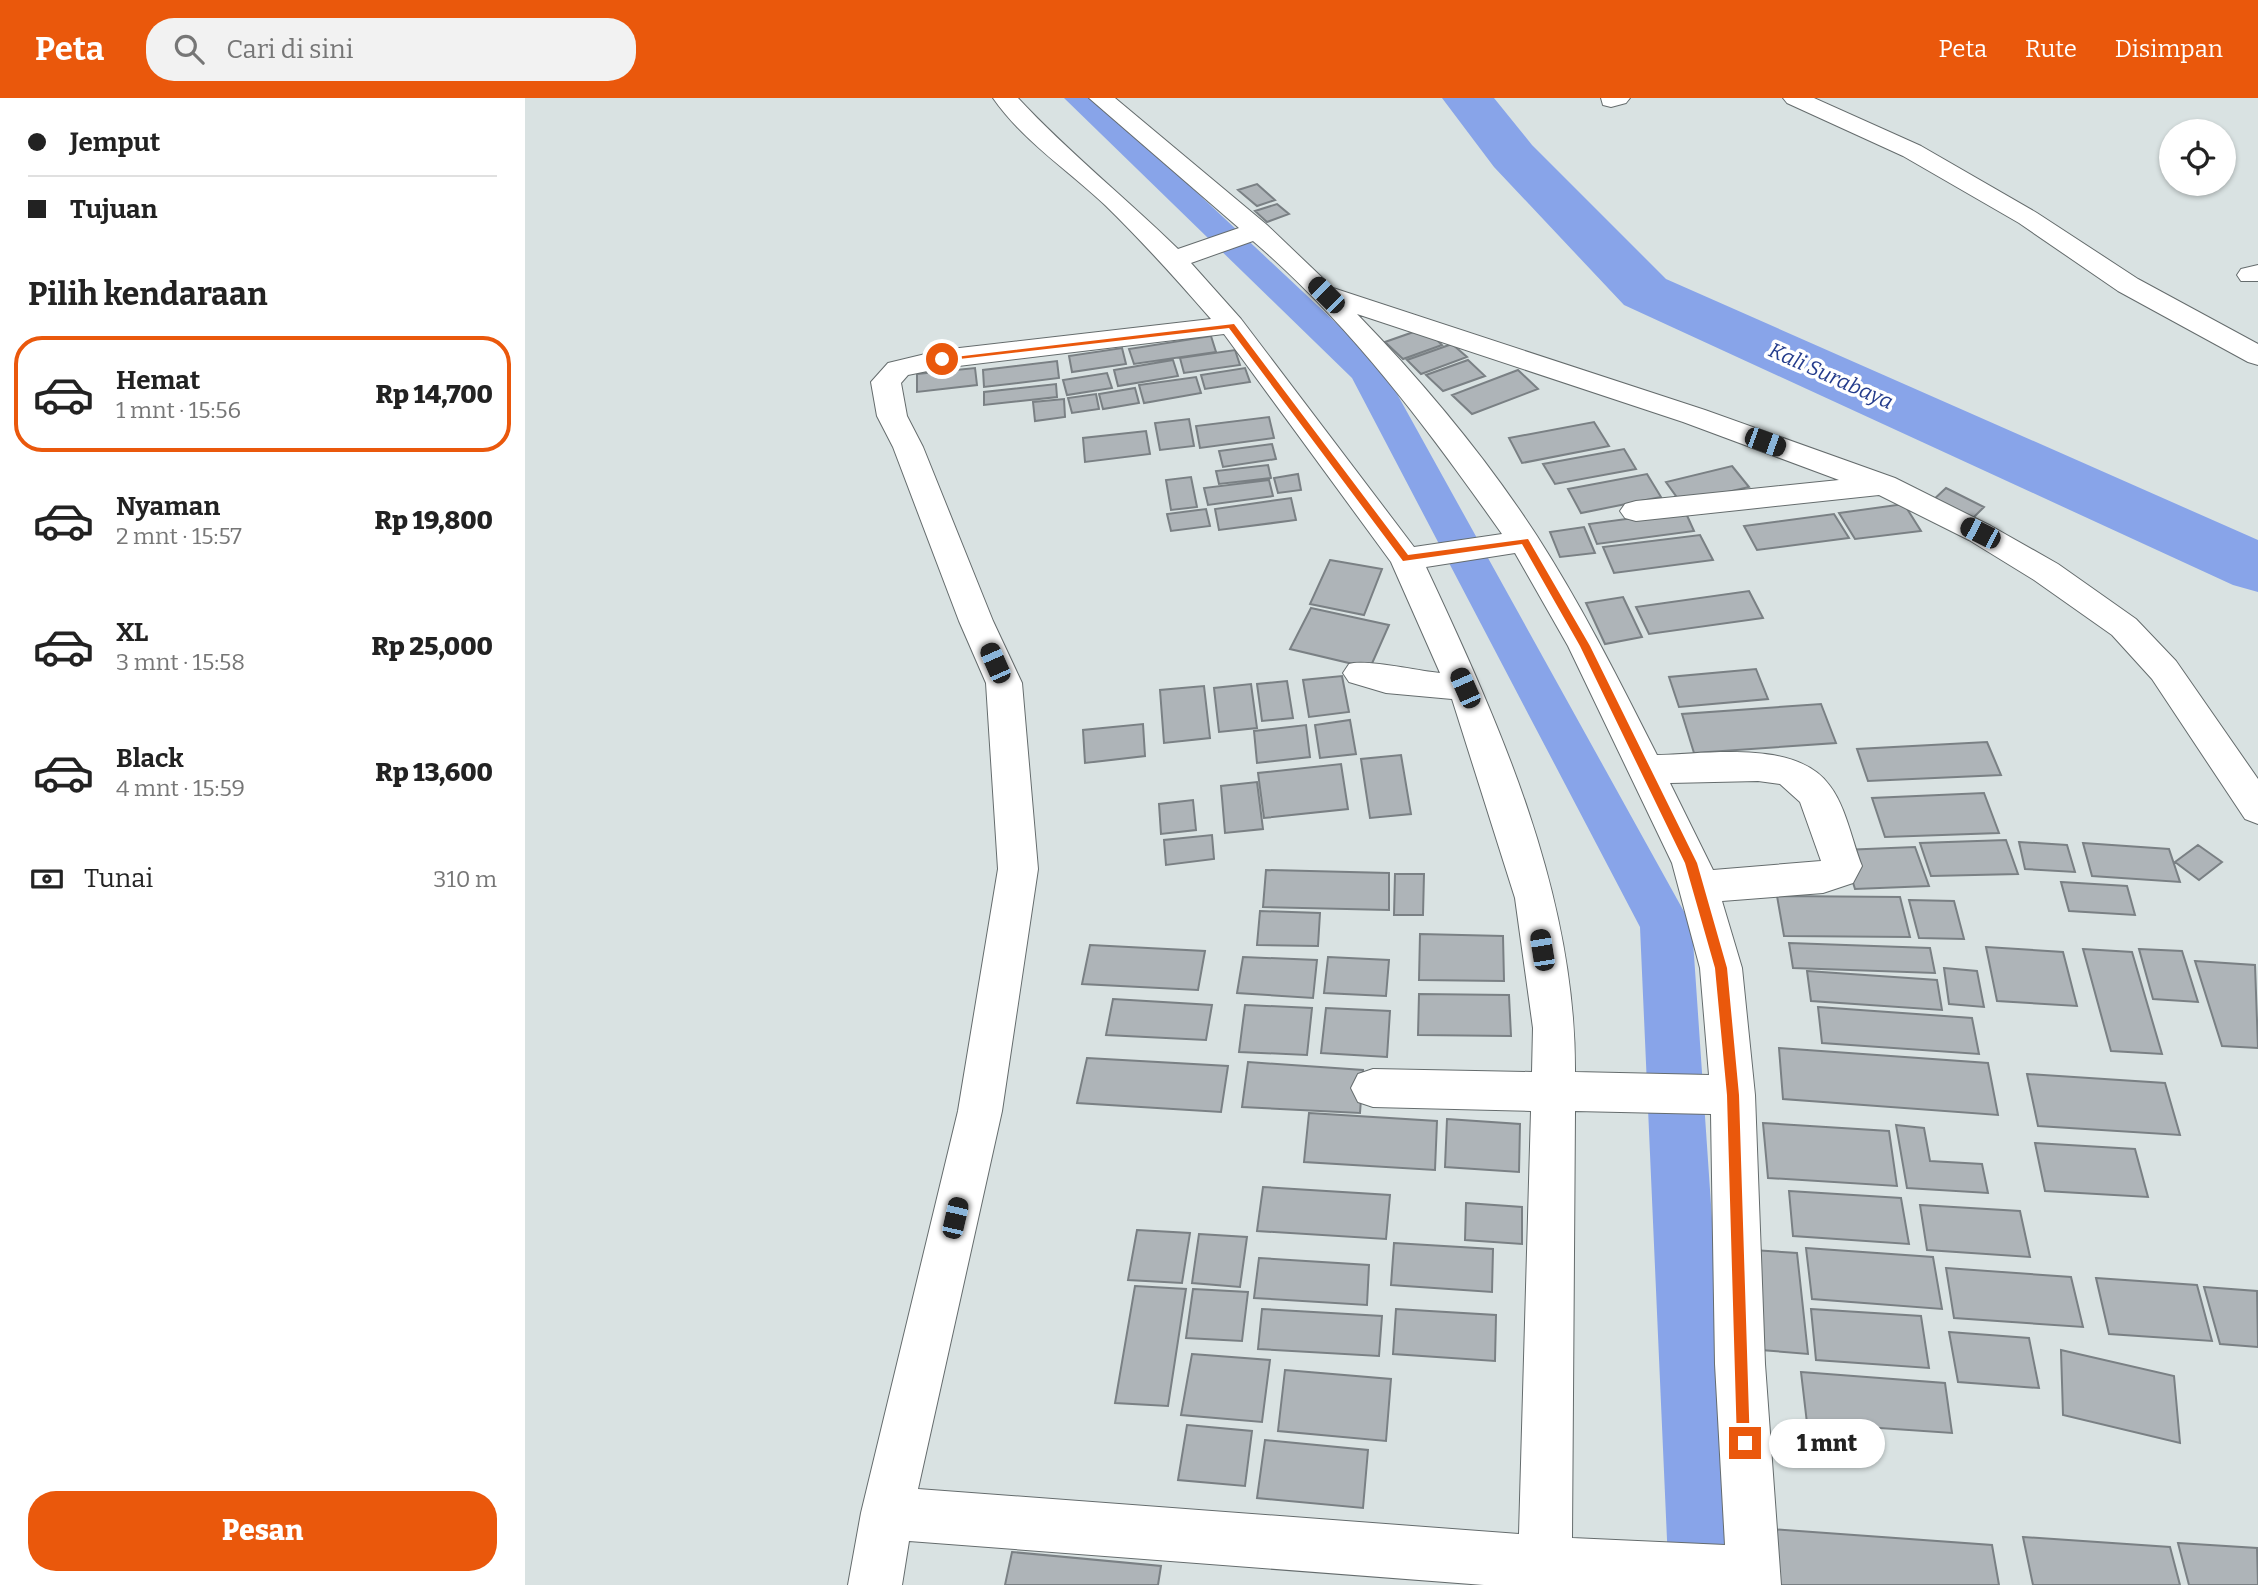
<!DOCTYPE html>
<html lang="id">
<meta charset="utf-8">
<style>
:root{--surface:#fff;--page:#f2f2f2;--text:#222;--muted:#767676;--line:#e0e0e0;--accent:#ea580c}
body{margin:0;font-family:Bitter,serif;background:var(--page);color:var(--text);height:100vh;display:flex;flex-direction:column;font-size:26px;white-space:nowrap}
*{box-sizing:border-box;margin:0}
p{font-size:23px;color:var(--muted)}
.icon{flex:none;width:38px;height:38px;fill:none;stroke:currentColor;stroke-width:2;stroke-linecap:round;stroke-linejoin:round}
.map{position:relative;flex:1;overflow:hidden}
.side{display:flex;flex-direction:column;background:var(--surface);width:525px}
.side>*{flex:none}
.top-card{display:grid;align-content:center;height:154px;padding:0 28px;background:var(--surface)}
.tools{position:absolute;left:1634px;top:21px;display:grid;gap:14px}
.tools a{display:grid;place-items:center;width:77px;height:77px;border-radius:50%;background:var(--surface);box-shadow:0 2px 5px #0004;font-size:35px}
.end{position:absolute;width:32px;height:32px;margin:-16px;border:9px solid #ea580c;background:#fff;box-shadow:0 0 0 4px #fff}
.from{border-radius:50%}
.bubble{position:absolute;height:49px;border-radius:24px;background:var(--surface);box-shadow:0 2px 5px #0004;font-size:23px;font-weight:800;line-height:49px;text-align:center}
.car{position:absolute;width:21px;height:42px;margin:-21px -10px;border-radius:9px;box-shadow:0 0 5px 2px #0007;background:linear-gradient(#222 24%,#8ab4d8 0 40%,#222 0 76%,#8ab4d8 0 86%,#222 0)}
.top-card b{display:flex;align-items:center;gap:24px;height:66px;font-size:26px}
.top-card b+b{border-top:2px solid var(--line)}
.top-card i{width:18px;height:18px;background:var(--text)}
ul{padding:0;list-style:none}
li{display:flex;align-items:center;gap:21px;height:116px;margin:0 14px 10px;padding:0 14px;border:4px solid transparent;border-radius:28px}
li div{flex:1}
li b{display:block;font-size:26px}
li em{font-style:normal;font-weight:800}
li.selected{border-color:var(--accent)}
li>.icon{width:63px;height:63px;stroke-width:1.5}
h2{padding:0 28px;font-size:32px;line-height:84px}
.pay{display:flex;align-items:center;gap:18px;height:77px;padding:0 28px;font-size:26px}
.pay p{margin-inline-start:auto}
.primary-button{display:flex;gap:14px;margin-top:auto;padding:14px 28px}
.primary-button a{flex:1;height:80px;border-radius:28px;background:var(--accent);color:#fff;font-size:28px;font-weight:800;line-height:80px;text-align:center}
header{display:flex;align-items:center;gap:42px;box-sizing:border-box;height:98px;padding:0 35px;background:var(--accent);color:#fff}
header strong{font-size:33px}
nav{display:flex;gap:38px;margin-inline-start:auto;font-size:24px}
.search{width:490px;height:63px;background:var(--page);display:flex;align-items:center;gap:18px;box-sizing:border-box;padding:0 24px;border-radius:28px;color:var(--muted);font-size:26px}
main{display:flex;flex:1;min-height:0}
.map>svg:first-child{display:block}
</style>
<header>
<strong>Peta</strong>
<div class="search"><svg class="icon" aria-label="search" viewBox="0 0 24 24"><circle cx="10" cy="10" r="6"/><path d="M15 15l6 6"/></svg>Cari di sini</div>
<nav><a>Peta</a><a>Rute</a><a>Disimpan</a></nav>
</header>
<main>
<section class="side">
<div class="top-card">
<b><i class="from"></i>Jemput</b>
<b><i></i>Tujuan</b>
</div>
<h2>Pilih kendaraan</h2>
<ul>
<li class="selected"><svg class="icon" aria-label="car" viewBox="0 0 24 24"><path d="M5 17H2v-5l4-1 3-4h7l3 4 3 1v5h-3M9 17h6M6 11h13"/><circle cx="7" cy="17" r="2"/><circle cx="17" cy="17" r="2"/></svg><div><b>Hemat</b><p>1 mnt · 15:56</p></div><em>Rp 14,700</em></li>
<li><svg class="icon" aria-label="car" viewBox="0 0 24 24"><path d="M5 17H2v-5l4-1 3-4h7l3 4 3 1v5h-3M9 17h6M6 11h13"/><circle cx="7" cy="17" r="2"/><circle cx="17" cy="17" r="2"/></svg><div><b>Nyaman</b><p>2 mnt · 15:57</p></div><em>Rp 19,800</em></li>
<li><svg class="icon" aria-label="car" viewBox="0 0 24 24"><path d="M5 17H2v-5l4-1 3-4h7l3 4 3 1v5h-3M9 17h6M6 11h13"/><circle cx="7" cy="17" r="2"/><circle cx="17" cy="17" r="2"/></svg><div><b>XL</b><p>3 mnt · 15:58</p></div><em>Rp 25,000</em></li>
<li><svg class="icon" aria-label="car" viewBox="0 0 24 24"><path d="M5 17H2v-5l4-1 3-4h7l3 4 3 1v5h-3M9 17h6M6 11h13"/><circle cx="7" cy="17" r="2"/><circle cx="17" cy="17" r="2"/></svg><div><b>Black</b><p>4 mnt · 15:59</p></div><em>Rp 13,600</em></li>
</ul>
<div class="pay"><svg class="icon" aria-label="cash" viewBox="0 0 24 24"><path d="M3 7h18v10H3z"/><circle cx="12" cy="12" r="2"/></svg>Tunai<p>310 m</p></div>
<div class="primary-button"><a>Pesan</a></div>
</section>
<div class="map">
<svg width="1733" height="1487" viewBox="0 0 1733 1487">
<rect width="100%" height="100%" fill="#d9e2e2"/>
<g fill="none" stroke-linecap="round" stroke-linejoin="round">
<path fill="#88a4e9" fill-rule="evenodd" d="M539 0H571L856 267 1167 828 1212 1487H1144L1115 829 827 280Z"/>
<path fill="#88a4e9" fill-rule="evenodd" d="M917 0H969L1007 47 1141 181 1733 442V494L1708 487 1099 207 969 69Z"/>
</g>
<path fill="#aeb4b8" stroke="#7a8084" stroke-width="2" d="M732 86 750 102 732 108 713 92Z
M752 106 764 116 742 124 730 113Z
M900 230 917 247 878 261 860 244Z
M686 238 691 254 609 266 604 251Z
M927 246 942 259 896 276 882 262Z
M597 250 601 266 547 274 544 258Z
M710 252 715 267 659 275 655 260Z
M648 262 653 278 593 288 589 272Z
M943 262 960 278 918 293 901 277Z
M532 263 534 280 459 289 458 272Z
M450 270 452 287 392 294V276Z
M720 270 725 284 680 291 676 277Z
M993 272 1013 291 947 316 927 297Z
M582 275 587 290 542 297 538 282Z
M671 279 676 295 619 305 614 287Z
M531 286 532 299 459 307V294Z
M610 290 614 305 578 311 574 296Z
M571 296 574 311 547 315 543 300Z
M539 301 540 319 510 323 508 304Z
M744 319 749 340 675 350 671 328Z
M664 321 669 348 635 352 630 325Z
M1069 324 1084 348 997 365 984 340Z
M621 333 625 356 560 364 558 340Z
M747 346 751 361 698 369 694 353Z
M1099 351 1111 371 1030 386 1018 366Z
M743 367 746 380 694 386 691 373Z
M1207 368 1224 389 1156 405 1141 384Z
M773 376 776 392 753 395 749 380Z
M1122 376 1136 399 1056 415 1043 391Z
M666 379 672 409 646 412 641 382Z
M744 382 748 398 683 407 679 390Z
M1421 390 1459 409 1444 424 1405 405Z
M766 400 771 422 694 432 690 411Z
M1379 406 1396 433 1330 441 1314 415Z
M681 411 685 428 646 433 642 416Z
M1160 413 1169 433 1072 446 1064 426Z
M1309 416 1324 440 1232 452 1219 428Z
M1059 429 1070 455 1035 459 1025 434Z
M1175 437 1188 462 1089 475 1078 449Z
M805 462 857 471 839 517 785 506Z
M1224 493 1238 520 1124 536 1111 509Z
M1098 499 1117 539 1080 546 1061 505Z
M786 510 864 527 845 570 765 551Z
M1231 571 1243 601 1154 609 1144 579Z
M817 578 824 614 784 619 778 582Z
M762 583 768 620 737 623 732 586Z
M726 586 732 630 694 634 689 590Z
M679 588 685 640 639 645 635 592Z
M1296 606 1311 645 1169 655 1157 616Z
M825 622 831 656 795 660 790 627Z
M618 626 620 658 560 665 558 632Z
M781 627 785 659 732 665 729 633Z
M1462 644 1476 677 1343 683 1332 651Z
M876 657 886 716 845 720 836 661Z
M816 666 823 711 739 720 733 675Z
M732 684 738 731 700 735 696 688Z
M1459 695 1474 735 1360 739 1347 700Z
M668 702 671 732 636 736 634 706Z
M687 737 689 761 641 767 639 742Z
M1481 742 1493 776 1406 778 1395 745Z
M1494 744 1542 747 1550 774 1500 771Z
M1558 745 1644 751 1655 784 1567 778Z
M1673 747 1697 764 1674 782 1650 764Z
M1390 749 1404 788 1330 791 1318 752Z
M741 772 864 775V812L738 809Z
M870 776H899L898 817H869Z
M1536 784 1602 788 1610 817 1544 813Z
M1252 798 1375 799 1385 839 1259 838Z
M1384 802 1429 803 1439 841 1394 840Z
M735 813 795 815 793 848 732 847Z
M895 836 978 838 979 883 894 882Z
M1264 845 1405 850 1410 875 1268 870Z
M565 847 680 853 673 892 557 886Z
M1461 849 1538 854 1552 908 1472 903Z
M1558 851 1607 854 1637 956 1586 953Z
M1614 851 1657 853 1673 904 1628 901Z
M718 859 792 862 788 900 712 895Z
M803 859 864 862 861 898 799 895Z
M1670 863 1730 867 1733 950 1697 948Z
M1419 870 1452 873 1459 909 1424 906Z
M1282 873 1412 882 1417 912 1286 903Z
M894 896 984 897 986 938 893 937Z
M588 901 687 907 681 942 581 937Z
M720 907 787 910 782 957 714 954Z
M1293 909 1447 920 1454 956 1297 945Z
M801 910 865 913 862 959 796 955Z
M1254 950 1463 965 1473 1017 1258 1001Z
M562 960 703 968 696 1014 552 1005Z
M723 964 838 972 835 1015 717 1009Z
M1502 976 1640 985 1655 1037 1513 1028Z
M784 1015 912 1023 910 1072 779 1064Z
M922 1021 995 1026 994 1074 920 1069Z
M1238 1025 1364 1033 1372 1088 1243 1080Z
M1371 1027 1399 1030 1405 1063 1457 1066 1463 1095 1382 1090Z
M1510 1045 1610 1051 1623 1099 1520 1093Z
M738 1089 865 1097 861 1141 732 1133Z
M1264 1093 1376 1100 1384 1146 1268 1138Z
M941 1105 997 1109V1146L940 1142Z
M1395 1107 1495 1113 1505 1159 1402 1152Z
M612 1132 665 1135 657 1185 603 1182Z
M674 1136 722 1139 715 1189 667 1185Z
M869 1145 968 1151 967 1194 866 1187Z
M1281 1150 1408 1159 1417 1211 1287 1201Z
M1227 1152 1272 1155 1283 1256 1236 1252Z
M734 1160 844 1167 842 1207 729 1200Z
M1421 1170 1546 1179 1558 1229 1429 1220Z
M1571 1180 1672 1187 1687 1243 1584 1236Z
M610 1188 661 1191 643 1308 590 1305Z
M1679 1189 1732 1193 1733 1249 1695 1246Z
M668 1191 723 1194 717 1243 661 1240Z
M737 1211 857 1218 854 1258 733 1251Z
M871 1211 971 1217 970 1263 868 1256Z
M1286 1211 1396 1218 1404 1270 1291 1262Z
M1424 1234 1504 1240 1514 1290 1433 1284Z
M1536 1252 1649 1278 1655 1345 1538 1317Z
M667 1256 745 1262 737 1324 656 1317Z
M760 1272 866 1281 861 1343 753 1333Z
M1276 1274 1420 1285 1427 1335 1282 1325Z
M662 1327 727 1333 720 1388 653 1382Z
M740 1342 843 1352 838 1410 732 1400Z
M1245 1431 1467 1447 1474 1487H1249Z
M1498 1439 1645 1449 1655 1487H1508Z
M1653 1445 1732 1450 1733 1487H1664Z
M487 1454 636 1468 633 1487H480Z"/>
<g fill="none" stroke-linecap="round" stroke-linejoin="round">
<g stroke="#656c6d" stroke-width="2">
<path id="minor" d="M468 0H493C543 54 601 100 653 151L714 130 564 0H590L742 127 808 190 1180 312 1370 380 1466 428 1533 466 1611 521 1651 563 1733 681V726L1720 721 1627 581 1587 537 1509 482 1444 442 1354 397 1111 423 1100 420 1095 413 1100 406 1111 403 1314 382 1158 324 832 216C898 284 960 358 1012 438 1057 508 1094 582 1132 657 1182 656 1272 641 1305 688 1321 709 1327 743 1337 768L1328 785 1298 795 1197 803 1217 870 1230 997 1240 1266 1256 1487H959L384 1443 377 1487H323L336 1415 433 1013 473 771 461 585 434 523 368 349 352 318 346 284 363 265 417 252 686 221C652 182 617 143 580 107 543 72 498 43 468 0ZM728 143C826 227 903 331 977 436L889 449 716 221 666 165ZM699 236 866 464 915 575C894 573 840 561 824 566L818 575 824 584 861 595 927 601 990 800 1008 930 1007 974 848 971 833 976 826 990 833 1004 848 1009 1006 1013 994 1436 393 1391 477 1013 513 771 497 585 468 523 398 349 382 318 376 285 383 277 417 270ZM990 455 1043 548 1147 765 1175 870 1184 977 1050 974C1051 796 975 627 901 469ZM1233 683 1255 686 1275 704 1296 763 1188 772 1145 685ZM1050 1013 1186 1016 1190 1266 1200 1447 1047 1440Z
M1076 0H1105L1101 5 1086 9 1078 7Z
M1258 0H1289L1396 48 1512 115 1613 181 1733 246V267L1723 264 1593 193 1494 125 1378 58 1262 5Z
M1733 167V183H1716L1712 177 1716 171Z"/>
</g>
<use href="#minor" fill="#fff" fill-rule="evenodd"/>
</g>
<path fill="#ea580c" d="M709 226 883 457 1003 441 1065 548 1172 765 1202 870 1214 997 1225 1350H1215L1212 1345 1202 997 1190 870 1160 765 1055 548 997 446 878 463 704 230 417 263 413 261Z"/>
<g text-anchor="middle" stroke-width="7" stroke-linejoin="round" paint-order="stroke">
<g font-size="21" font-style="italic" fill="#243c8c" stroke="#fff">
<text transform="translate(1306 278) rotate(24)" y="7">Kali Surabaya</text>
</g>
</g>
</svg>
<div class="tools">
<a><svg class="icon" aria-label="locate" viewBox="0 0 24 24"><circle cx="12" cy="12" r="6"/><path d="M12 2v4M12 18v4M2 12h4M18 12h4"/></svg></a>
</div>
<i class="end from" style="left:417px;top:261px"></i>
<i class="end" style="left:1220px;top:1345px"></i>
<div class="bubble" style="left:1244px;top:1321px;width:116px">1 mnt</div>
<i class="car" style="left:801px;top:197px;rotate:315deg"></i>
<i class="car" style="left:1240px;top:344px;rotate:110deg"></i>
<i class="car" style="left:1455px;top:435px;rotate:297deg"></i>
<i class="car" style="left:470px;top:565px;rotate:336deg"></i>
<i class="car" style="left:940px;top:590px;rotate:336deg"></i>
<i class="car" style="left:1017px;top:852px;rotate:351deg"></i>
<i class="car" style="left:430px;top:1120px;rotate:13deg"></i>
</div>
</main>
